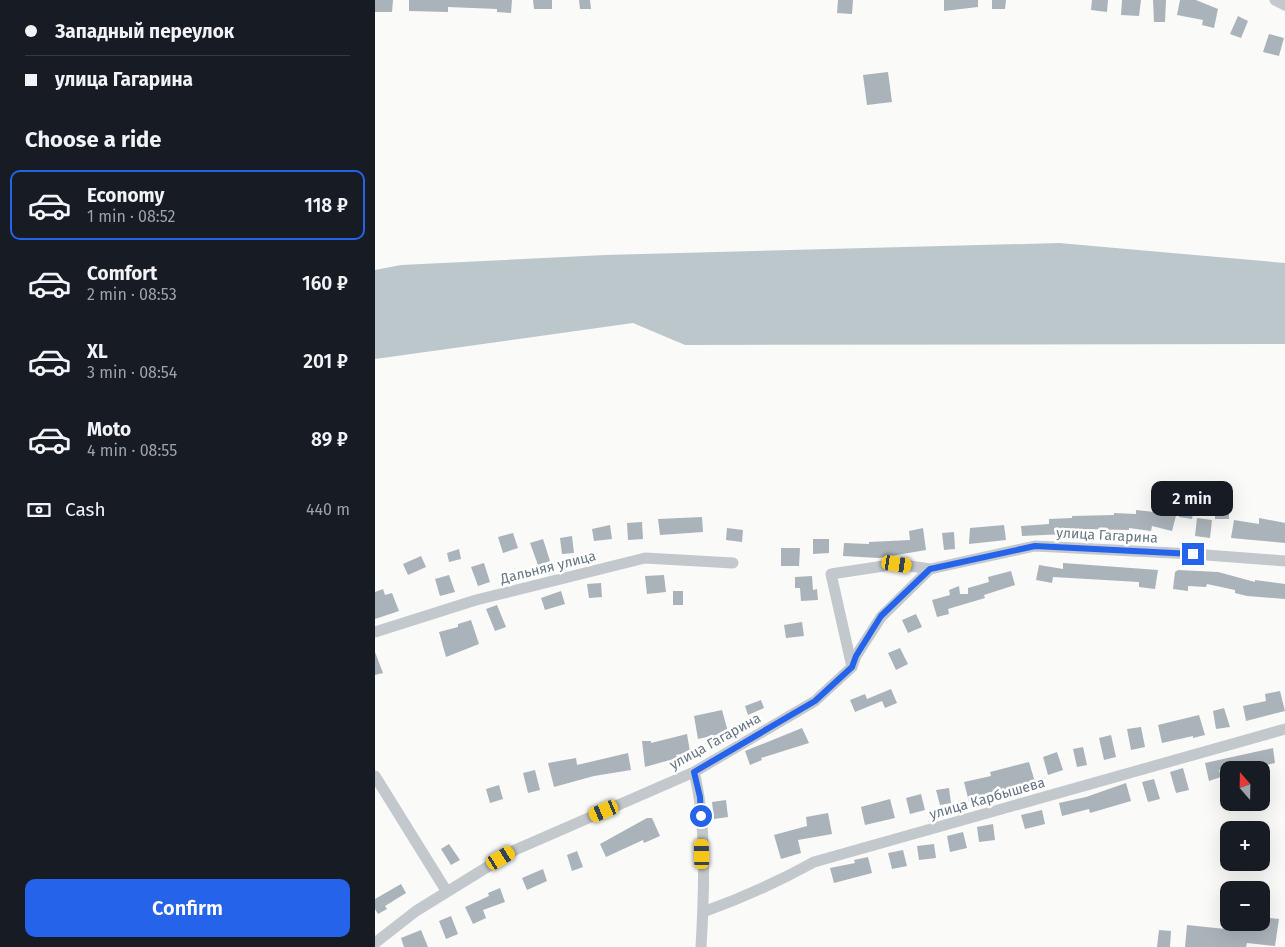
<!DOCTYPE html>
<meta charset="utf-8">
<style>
:root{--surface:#171b24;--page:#20242c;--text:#f1f3f6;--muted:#9ea1a6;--line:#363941;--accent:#2563eb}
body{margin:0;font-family:"Fira Sans",sans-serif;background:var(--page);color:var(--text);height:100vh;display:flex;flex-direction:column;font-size:19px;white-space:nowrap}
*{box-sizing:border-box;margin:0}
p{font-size:16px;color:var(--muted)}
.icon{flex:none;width:28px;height:28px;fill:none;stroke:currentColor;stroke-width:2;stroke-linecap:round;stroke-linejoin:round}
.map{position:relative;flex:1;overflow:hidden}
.sheet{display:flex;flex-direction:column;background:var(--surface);width:375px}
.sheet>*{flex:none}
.hud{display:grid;align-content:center;height:110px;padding:0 25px;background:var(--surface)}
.needle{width:32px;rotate:340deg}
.controls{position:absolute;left:845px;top:761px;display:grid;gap:10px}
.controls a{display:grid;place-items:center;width:50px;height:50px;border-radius:10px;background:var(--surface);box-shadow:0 5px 20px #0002;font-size:25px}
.end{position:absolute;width:22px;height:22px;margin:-11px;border:6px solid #2563eb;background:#fff;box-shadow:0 0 0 2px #fff}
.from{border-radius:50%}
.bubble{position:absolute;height:35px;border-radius:10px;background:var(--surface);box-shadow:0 5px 20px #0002;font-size:16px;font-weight:600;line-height:35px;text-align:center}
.car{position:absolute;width:15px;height:30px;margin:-15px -8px;border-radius:6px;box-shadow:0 0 4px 1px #0007;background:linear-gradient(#f5c518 24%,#345 0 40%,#f5c518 0 76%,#345 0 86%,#f5c518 0)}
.hud b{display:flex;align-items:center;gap:18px;height:48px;font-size:19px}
.hud b+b{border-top:1px solid var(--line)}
.hud i{width:12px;height:12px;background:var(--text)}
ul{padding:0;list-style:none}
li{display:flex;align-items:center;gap:15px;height:70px;margin:0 10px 8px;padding:0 15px;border:2px solid transparent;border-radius:10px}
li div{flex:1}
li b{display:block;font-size:19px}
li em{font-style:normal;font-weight:600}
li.active{border-color:var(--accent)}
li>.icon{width:45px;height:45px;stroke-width:1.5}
h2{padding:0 25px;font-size:22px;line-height:60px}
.pay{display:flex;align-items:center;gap:12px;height:55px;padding:0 25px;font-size:19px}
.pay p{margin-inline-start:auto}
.action{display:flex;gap:10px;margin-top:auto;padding:10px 25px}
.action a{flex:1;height:58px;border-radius:10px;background:var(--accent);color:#fff;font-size:20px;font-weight:600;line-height:58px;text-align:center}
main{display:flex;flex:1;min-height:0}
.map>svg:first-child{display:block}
</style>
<main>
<section class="sheet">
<div class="hud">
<b><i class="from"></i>Западный переулок</b>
<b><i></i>улица Гагарина</b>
</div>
<h2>Choose a ride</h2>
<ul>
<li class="active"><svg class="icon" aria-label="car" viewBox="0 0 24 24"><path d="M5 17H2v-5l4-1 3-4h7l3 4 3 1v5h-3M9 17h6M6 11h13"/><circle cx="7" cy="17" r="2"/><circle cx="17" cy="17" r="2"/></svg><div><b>Economy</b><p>1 min · 08:52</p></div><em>118 ₽</em></li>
<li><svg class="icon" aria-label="car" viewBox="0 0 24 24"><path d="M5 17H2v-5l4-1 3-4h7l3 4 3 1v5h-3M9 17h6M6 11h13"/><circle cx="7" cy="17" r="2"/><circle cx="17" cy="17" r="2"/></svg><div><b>Comfort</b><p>2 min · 08:53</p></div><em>160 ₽</em></li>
<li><svg class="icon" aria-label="car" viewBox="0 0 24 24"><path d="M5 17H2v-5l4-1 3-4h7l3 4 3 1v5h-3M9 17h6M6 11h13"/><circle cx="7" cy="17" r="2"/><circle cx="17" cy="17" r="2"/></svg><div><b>XL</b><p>3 min · 08:54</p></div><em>201 ₽</em></li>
<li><svg class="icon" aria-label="car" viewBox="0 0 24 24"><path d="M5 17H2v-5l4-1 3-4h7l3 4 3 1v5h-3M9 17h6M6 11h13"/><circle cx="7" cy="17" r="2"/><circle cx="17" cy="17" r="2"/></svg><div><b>Moto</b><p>4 min · 08:55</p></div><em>89 ₽</em></li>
</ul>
<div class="pay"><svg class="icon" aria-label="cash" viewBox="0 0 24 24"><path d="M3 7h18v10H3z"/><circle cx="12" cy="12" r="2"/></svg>Cash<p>440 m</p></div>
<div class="action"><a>Confirm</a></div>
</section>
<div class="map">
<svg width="910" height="947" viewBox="0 0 910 947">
<rect width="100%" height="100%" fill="#fafaf8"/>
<path fill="#bbc7cb" d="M684 243 910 263V344L310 345 258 323 0 359V270L26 265 230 255Z"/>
<path fill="#aab3b9" d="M0 0H18L17 12H0Z
M34 0H137L136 13 122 12V9L73 7V12L34 11Z
M158 0H177V9H159Z
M204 0H215L216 9H205Z
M463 0H478L477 14 462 13Z
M569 0H603V7L569 11Z
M617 0H631L630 9H617Z
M717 0H733L732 12 716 10Z
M747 0H766L764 16 746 15Z
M778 0H791L790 22H779Z
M805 0H821L843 9 839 28 827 25 828 20 802 15Z
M863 16 873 21 866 38 855 34Z
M894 34 909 38 904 56 888 52Z
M513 72 517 102 492 105 488 75Z
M807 500 820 502 817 519 804 517Z
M840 501H854V519H840Z
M789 509 802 512 797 531 777 526 776 531 754 528V530L710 529 691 532V534L647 536 646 526 674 524V519L697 518V516L739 515V513L761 514V510L788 513Z
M327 517 328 532 285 535 283 519Z
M822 518 837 520 835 538 820 536Z
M884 518 910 523V543L856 538 859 520 884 524Z
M267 522 268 539 253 540 252 523Z
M235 525 237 539 219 541 217 529Z
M629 525 631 540 594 544 595 528Z
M352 528 368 530 367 542 351 540Z
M548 528 551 550 504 558 468 556 469 543 494 544V542L535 540 534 531Z
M579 532 580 549 569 550 567 533Z
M138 533 143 548 128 553 123 537Z
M197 536 199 553 187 554 185 538Z
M168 539 175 561 163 565 155 543Z
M438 539H454V553L438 554Z
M406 548H425L424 566H406Z
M84 549 86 559 74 562 72 553Z
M46 556 51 567 33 575 28 564Z
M109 563 115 582 103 586 96 567Z
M688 563 783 570 780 589 764 587V582L678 577 677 583 661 580 664 565 688 569Z
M803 570 843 572 880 582V580L910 584V599L872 596 860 593V590L832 584 831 587 813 586V591L798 589 800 572Z
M636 571 640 585 609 595 610 598 573 609 574 614 562 617 557 600 575 595 574 590 584 586 585 594H593V588L614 582 613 577Z
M74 575 80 592 65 596 60 579Z
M289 575 291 592 272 594 270 576Z
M437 576 438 590 442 589 443 600 426 601 425 588H420V577Z
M226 583 227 597 214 598 212 584Z
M8 589 10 595 17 593 24 611 0 619V592Z
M186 591 190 604 170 610 166 598Z
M298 591H308V605H298Z
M122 605 131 627 120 631 111 609Z
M541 614 547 627 533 633 527 620Z
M96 620 104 644 71 657 64 632 83 627V624Z
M427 622 429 636 411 638 409 625Z
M525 648 533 664 521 670 513 653Z
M0 652 8 673 0 675Z
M516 689 522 703 510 708 507 701 480 712 475 700 490 694 492 699Z
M905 691 910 711 871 721 868 706 891 701 890 694Z
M386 700 389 708 373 715 370 706Z
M849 708 855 727 841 729 838 711Z
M347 710 353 732 323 739 319 716Z
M824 715 830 735 818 738V736L787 743 783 725Z
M766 727 770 747 756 750 752 729Z
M427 728 434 743 386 758 387 760 375 765 370 751Z
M312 734 315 752 301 755 302 758 270 767 267 741H276V743Z
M736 735 741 757 729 760 724 738Z
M708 747 712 765 702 767 698 749Z
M898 748 900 763 871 770H844L846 777 834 781 830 763Z
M682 752 688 770 673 775 668 757Z
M253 753 256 770 219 776 179 787 173 763 201 758 202 765Z
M654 762 660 782 612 794 613 798 594 802 589 782 616 776 615 772Z
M808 768 814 790 801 793 795 772Z
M160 770 165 790 153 793 148 773Z
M779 779 785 799 773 802 767 782Z
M751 783 756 801 715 813 714 809 687 816 684 803 711 797Z
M124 785 128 799 115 803 111 789Z
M574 788 576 803 565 805 561 790Z
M546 794 550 810 535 814 531 798Z
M515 799 520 818 490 825 486 807Z
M351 800 353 817 339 819 337 802Z
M667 810 670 824 650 829 646 815Z
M453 813 457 834 423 840 426 853 406 859 399 835 432 826 431 817Z
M272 818H277L285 836 269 843 268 840 231 857 225 844Z
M618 824 620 840 604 842 602 827Z
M588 832 592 848 575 852 572 836Z
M74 844 85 860 76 865 66 849Z
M559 844 561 858 544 860 542 846Z
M528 850 532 866 517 869 513 853Z
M202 851 208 867 197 871 192 855Z
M493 857 497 873 459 883 455 868 480 863 479 860Z
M168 869 172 881 152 890 147 878Z
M26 884 31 893 10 906 12 909 3 914 0 909V899Z
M125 888 130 902 108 910 111 918 98 924 90 907 114 896 113 893Z
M76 916 83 934 71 939 64 921Z
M886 917 904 919 900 946 872 943 871 947H810L812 925 860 930V925L884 927Z
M46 930 53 947H29L26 938Z
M784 930 796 931 795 947H782Z"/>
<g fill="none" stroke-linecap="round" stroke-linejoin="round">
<path stroke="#c3c8cc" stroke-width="11" d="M900 0 910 5
M0 632 101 600 270 558 358 563
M477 667 456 574 522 564 555 569
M319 772C332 822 329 895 326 947
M0 776 72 892
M328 912C367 898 403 882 439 862L910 729
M0 943 41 911 140 850 319 772 440 701 477 667 481 656 506 617 555 569 660 546 818 554 910 561"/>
</g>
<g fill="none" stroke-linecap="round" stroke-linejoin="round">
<path stroke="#2563eb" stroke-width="6" d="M326 816 325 797 319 772 440 701 477 667 481 656 506 616 555 569 660 546 818 554"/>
</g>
<g text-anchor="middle" stroke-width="5" stroke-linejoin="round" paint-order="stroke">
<g font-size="14" fill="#657683" stroke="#fff">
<text transform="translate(732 535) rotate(3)" y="5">улица Гагарина</text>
<text transform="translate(173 567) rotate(-14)" y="5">Дальняя улица</text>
<text transform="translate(340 741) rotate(-29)" y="5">улица Гагарина</text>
<text transform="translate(612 798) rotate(-16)" y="5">улица Карбышева</text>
</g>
</g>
</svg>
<div class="controls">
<a><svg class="needle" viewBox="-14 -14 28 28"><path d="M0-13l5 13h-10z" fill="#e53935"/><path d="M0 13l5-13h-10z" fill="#9ea1a6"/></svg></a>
<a>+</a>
<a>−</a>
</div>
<i class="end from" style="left:326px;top:816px"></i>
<i class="end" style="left:818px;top:554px"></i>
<div class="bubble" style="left:776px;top:481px;width:82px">2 min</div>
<i class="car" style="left:522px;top:564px;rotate:99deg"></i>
<i class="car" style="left:229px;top:811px;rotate:247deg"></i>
<i class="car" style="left:327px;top:854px;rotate:359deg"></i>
<i class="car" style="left:126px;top:858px;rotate:59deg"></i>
</div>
</main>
